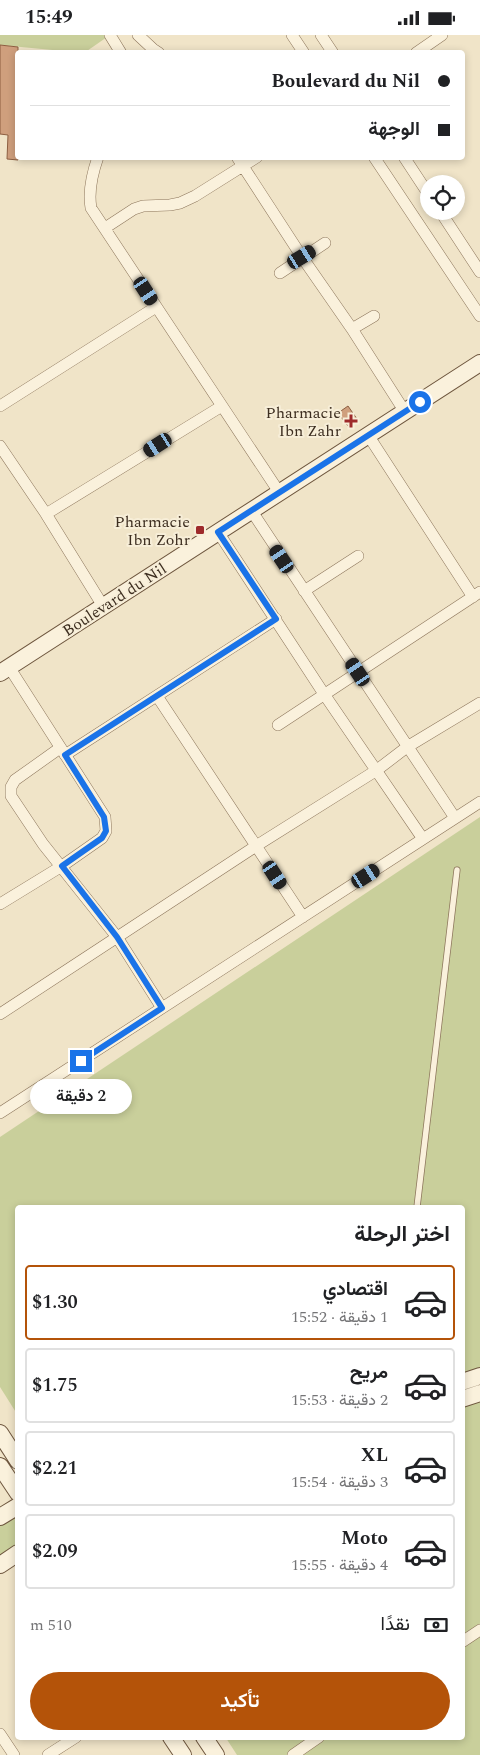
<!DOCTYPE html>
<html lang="ar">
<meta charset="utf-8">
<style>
:root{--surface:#fff;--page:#f6f6f6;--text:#202124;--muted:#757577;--line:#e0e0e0;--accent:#b45309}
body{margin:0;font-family:Spectral,Vazirmatn,serif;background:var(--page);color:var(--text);direction:rtl;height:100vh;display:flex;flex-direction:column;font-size:19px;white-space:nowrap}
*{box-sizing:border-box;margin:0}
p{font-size:16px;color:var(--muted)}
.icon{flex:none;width:28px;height:28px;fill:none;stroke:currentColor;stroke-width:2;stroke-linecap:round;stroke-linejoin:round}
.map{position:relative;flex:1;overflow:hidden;direction:ltr}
.sheet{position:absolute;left:15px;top:1170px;width:450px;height:535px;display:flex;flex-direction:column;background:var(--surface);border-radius:5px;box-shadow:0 2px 8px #0003;direction:rtl}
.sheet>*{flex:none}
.hud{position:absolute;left:15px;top:15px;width:450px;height:110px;border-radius:5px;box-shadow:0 2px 8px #0003;direction:rtl;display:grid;align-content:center;height:110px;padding:0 15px;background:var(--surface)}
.controls{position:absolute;left:420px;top:140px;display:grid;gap:10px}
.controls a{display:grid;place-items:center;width:45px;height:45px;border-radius:50%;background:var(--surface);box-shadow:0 2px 8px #0003;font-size:25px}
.end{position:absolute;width:22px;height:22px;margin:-11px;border:6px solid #1a73e8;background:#fff;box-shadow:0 0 0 2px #fff}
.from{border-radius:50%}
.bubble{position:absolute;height:35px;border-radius:18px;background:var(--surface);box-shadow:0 2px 8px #0003;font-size:16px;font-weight:600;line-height:35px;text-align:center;direction:rtl}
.car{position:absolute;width:15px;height:30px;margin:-15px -8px;border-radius:6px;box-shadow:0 0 4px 1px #0007;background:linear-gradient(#222 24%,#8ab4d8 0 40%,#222 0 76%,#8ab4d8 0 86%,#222 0)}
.hud b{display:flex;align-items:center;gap:18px;height:48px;font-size:19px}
.hud b+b{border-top:1px solid var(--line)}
.hud i{width:12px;height:12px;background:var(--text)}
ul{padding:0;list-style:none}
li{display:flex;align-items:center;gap:15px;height:75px;margin:0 10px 8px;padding:0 5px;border:2px solid var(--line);border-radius:5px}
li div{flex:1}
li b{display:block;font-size:19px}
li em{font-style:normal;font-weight:600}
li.on{border-color:var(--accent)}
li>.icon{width:45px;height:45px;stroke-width:1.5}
h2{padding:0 15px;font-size:22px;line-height:60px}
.pay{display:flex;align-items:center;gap:12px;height:55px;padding:0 15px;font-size:19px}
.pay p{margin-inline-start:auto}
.cta{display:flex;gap:10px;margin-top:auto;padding:10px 15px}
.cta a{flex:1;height:58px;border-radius:30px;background:var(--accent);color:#fff;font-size:20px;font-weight:600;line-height:58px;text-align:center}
.status{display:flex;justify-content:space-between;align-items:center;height:35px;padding:0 25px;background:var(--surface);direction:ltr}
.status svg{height:14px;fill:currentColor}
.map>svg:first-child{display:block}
</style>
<div class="status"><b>15:49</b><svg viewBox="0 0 49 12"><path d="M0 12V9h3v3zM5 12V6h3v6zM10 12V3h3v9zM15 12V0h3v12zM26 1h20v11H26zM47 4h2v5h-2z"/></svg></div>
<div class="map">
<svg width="480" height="1720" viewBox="0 0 480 1720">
<rect width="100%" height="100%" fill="#f0e4c8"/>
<path fill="#c9cf9b" d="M0 0H110L84 18 0 10Z
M480 782V1720H237L226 1703 462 1702V1172H18L17 1379 0 1352V1102Z
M17 1471V1518L0 1530V1482Z"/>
<path fill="#cf9f7d" stroke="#8d5f41" d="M0 10 18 12V125L7 124 8 100 0 99Z
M348 371 357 384 348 391 338 378Z"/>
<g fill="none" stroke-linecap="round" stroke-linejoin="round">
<g stroke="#8d765c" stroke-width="7">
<path id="lane" d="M417 1172 457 835"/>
</g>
<g stroke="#8d765c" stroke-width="12">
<path id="street" d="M110 0 121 18
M138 0 153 14 159 18
M292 0 304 18
M321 0 333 18
M416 18 442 0
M98 122C92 139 88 156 91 173L279 457
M237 122 302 222 352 294 405 377
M374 122 480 281
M404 122 429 160
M440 176 480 237
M105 193 134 174 143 171 170 170 180 168 195 161 257 122
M280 238 325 208
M352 294 374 281
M0 371 156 272
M368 400 473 562
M0 411 46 479 103 571
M251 475 455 783
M46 479 222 371
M218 497 324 659 423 804
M304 556 358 521
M157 661 303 882
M278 690 480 557
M60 713 15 745 11 752V761L43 809 117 902 162 973
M65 720 276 584
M0 869 62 831 102 803 106 796 105 782 9 632
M0 979 256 811 377 735 407 712 480 668
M0 1078 480 767
M462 1607 480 1595
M0 1699 14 1720
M48 1720 76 1702
M293 1720 319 1702"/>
</g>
<g stroke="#6f573f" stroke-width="18">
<path id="secondary" d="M0 638 480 328
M462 1347 480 1341
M462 1364 480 1358
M0 1398 18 1426
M0 1431 18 1458
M0 1482 18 1471
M0 1530 18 1518
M171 1702 183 1720
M204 1702 216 1720"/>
</g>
<use href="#lane" stroke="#faf1dc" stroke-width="5.5"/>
<use href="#street" stroke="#faf1dc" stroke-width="11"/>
<use href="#secondary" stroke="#faf1dc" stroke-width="16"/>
</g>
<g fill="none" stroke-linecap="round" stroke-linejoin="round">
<path stroke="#1a73e8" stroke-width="6" d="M81 1026 162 973 117 902 62 831 102 803 106 796 104 782 65 720 276 584 218 497 420 367"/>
</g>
<g fill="#9e2a2b" stroke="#f7eed8" stroke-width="2">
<path d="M348.5 378.5h5v5h5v5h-5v5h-5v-5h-5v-5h5z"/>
<rect x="195" y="490" width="10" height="10" rx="2.5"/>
</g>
<g text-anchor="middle" stroke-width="4" stroke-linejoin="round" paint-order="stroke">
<g font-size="16" fill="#3d2e20" stroke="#f7eed8" text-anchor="end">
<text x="341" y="383">Pharmacie<tspan x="341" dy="18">Ibn Zahr</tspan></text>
<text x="190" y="492">Pharmacie<tspan x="190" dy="18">Ibn Zohr</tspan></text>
</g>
<g font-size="16" fill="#3d2e20" stroke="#f7eed8">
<text transform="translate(114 564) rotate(-33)" y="6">Boulevard du Nil</text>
</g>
</g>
</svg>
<div class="controls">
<a><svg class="icon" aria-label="locate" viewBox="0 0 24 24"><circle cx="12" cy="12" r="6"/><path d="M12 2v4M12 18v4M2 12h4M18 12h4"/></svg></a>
</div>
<i class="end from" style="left:420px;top:367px"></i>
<i class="end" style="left:81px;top:1026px"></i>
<div class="bubble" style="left:30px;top:1044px;width:102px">2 دقيقة</div>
<i class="car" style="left:302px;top:222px;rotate:59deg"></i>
<i class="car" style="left:146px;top:256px;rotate:147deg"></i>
<i class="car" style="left:158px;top:410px;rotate:238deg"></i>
<i class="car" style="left:282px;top:524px;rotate:326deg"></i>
<i class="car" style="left:358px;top:637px;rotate:326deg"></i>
<i class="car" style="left:275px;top:840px;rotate:147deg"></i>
<i class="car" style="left:366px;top:841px;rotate:57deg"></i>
<div class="hud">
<b><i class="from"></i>Boulevard du Nil</b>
<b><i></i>الوجهة</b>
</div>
<section class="sheet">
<h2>اختر الرحلة</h2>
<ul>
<li class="on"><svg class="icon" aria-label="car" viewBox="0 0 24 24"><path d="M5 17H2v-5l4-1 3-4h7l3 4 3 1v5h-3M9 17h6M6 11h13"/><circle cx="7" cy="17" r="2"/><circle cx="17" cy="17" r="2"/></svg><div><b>اقتصادي</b><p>1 دقيقة · 15:52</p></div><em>$1.30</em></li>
<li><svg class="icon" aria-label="car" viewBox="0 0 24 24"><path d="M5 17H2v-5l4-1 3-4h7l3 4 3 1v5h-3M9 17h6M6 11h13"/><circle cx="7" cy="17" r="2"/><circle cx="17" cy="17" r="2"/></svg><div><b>مريح</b><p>2 دقيقة · 15:53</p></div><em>$1.75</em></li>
<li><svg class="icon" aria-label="car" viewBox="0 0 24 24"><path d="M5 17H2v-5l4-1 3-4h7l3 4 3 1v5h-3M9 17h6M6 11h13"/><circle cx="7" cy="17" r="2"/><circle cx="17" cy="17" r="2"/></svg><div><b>XL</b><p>3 دقيقة · 15:54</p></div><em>$2.21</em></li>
<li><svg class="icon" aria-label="car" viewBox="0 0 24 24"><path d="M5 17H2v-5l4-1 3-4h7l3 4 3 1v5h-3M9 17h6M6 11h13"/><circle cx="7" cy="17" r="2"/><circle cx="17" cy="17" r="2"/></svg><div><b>Moto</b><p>4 دقيقة · 15:55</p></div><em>$2.09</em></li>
</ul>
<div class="pay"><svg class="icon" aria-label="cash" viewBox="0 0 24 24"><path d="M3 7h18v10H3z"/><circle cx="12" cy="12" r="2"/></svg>نقدًا<p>510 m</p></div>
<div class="cta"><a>تأكيد</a></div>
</section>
</div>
